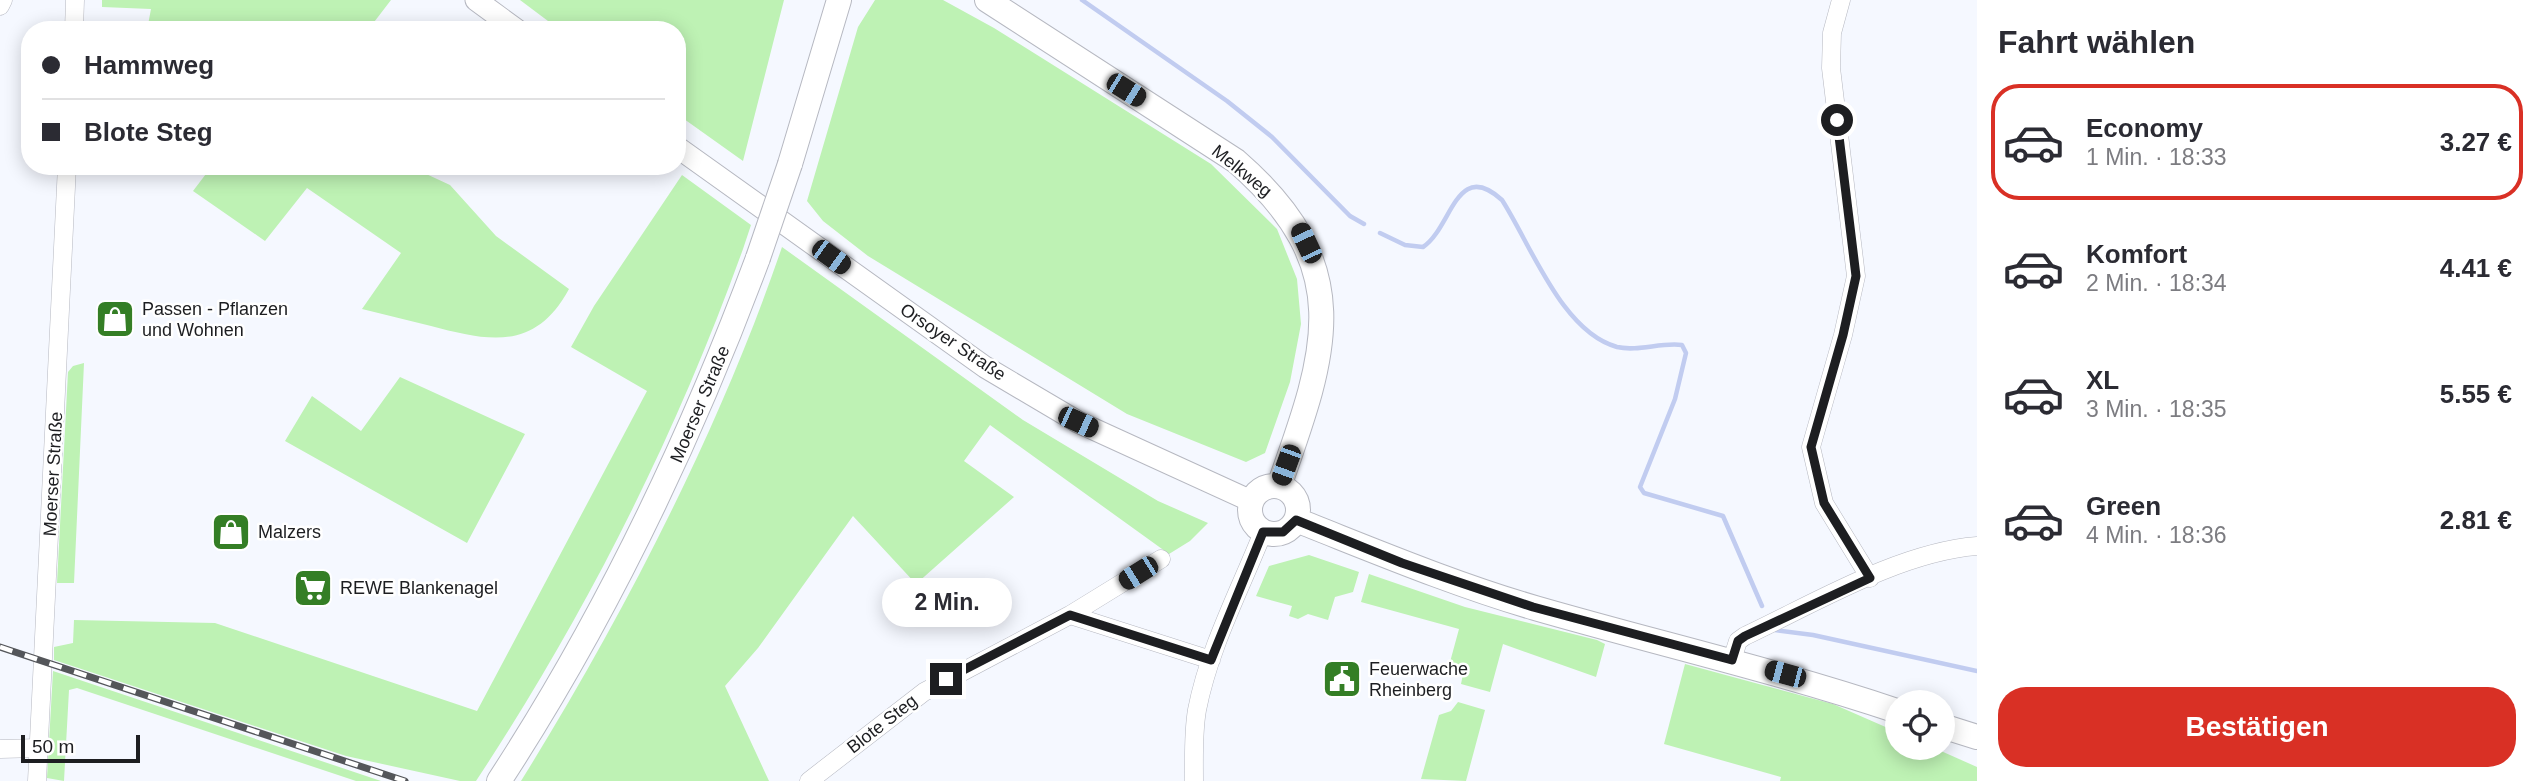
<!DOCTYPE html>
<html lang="de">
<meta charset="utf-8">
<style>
:root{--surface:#fff;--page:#f7f7f7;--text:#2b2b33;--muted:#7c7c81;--line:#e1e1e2;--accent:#d93025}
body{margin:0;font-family:Helvetica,sans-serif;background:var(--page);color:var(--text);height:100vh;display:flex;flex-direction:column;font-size:26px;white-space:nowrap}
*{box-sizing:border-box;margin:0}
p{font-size:23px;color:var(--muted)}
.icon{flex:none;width:38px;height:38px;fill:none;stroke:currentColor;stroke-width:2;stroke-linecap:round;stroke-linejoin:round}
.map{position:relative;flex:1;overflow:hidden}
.details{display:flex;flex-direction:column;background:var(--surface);width:560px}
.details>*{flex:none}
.guide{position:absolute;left:21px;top:21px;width:665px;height:154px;border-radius:28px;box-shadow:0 4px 18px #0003;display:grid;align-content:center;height:154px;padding:0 21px;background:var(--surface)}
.buttons{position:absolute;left:1885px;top:690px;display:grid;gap:14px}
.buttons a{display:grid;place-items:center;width:70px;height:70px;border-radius:50%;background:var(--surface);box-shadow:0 4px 18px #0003;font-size:35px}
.scale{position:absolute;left:21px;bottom:18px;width:119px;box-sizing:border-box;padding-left:7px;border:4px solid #1d1e21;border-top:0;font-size:19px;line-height:24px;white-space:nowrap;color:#1d1e21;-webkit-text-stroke:5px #fff;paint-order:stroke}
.end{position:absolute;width:32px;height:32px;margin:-16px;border:9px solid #1d1e21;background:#fff;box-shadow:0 0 0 4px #fff}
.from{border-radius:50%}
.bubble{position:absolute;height:49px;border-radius:24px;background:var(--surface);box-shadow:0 4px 18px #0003;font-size:23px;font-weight:700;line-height:49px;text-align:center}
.car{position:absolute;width:21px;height:42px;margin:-21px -10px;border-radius:9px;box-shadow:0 0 5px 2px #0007;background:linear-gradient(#222 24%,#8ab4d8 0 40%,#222 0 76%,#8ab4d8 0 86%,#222 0)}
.guide b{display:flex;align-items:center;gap:24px;height:66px;font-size:26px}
.guide b+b{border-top:2px solid var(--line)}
.guide i{width:18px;height:18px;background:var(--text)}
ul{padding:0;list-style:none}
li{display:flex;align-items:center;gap:21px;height:116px;margin:0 14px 10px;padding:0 7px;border:4px solid transparent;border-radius:28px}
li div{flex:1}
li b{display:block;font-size:26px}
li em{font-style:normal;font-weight:700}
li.selected{border-color:var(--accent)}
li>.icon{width:63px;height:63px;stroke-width:1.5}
h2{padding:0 21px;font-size:32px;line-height:84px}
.action{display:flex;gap:14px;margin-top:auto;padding:14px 21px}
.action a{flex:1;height:80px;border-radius:28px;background:var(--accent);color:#fff;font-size:28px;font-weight:700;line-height:80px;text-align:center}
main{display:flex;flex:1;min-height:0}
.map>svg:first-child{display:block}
</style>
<main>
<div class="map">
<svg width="1977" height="781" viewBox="0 0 1977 781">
<rect width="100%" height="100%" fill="#f5f8ff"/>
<path fill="#bef2b4" d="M102 0H391L368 30H147L151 9 102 7Z
M520 0H784L743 161 677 114V30H560Z
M875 0H943L994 28 1211 164 1277 229 1297 279 1301 324 1290 382 1265 453 1246 462 1127 414 868 256 823 221 807 201 858 27Z
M212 166H409L450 185 496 236 569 289C535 352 488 341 431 326 408 320 385 315 362 309L401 253 307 188 265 241 193 191Z
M682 175 751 225 743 249C675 438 586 614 476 781H460L346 756 54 660V647L73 643 74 620 215 623 477 711 647 391 571 347 594 306Z
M782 247 1023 420 1158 501 1208 523 1190 541 1169 554 990 425 964 461 1014 497 916 584 853 516 758 648 725 686 769 781H521C623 617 720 429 782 247Z
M84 363 74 583H57L68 372 73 366Z
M400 377 525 434 467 543 285 441 312 396 361 431Z
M1309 555 1359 572 1353 592 1335 597 1328 620 1308 614 1298 619 1289 616 1292 606 1256 596 1269 566Z
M1369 574 1465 607 1597 640 1605 644 1596 677 1503 644 1490 692 1461 684 1463 674 1450 662 1459 629 1361 602Z
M1685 664 1833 704 1897 732V747H1932L1977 767V781H1780L1781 777 1664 744Z
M53 671 381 781H356L77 688 69 690 64 781 47 778Z
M1458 702 1485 710 1466 781 1421 779 1439 715 1451 711Z"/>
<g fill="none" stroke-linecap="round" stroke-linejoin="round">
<path stroke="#c1ccf0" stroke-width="4.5" d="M1082 0 1227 101 1272 137 1350 216 1364 224
M1380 233 1405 245 1423 247C1452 228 1456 158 1502 200 1531 245 1562 332 1617 347 1638 352 1661 342 1682 345L1686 353 1675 399 1640 487 1644 493 1723 516 1762 606
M1775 630 1813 635 1977 671"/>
<g stroke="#b6b8c1" stroke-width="19">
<path id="minor" d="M1841 0 1832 33 1831 68 1856 276 1843 335 1811 447 1824 503 1870 578
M0 6 3 0
M74 30 75 0
M1070 615 1161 559
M1732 660 1738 641 1745 636C1815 603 1900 552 1977 546
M0 749 39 748
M37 781 67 166
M809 781 924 692 1070 615 1211 660
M1194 781C1194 758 1193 733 1197 710 1209 648 1240 590 1263 532"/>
</g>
<g stroke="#b6b8c1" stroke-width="23">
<path id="tertiary" d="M476 0 517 30
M677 147 985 367 1078 422 1251 501"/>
</g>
<g stroke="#b6b8c1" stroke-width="26">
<path id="secondary" d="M987 0 1236 161C1358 267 1327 351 1279 486
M790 164 839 0
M1250 510a24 24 0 1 1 48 0a24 24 0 1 1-48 0Z
M1296 520C1375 551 1453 584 1535 608 1656 643 1778 671 1897 711
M1942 726 1977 737
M499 781C606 617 690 441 758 258"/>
</g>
<use href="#minor" stroke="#fff" stroke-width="18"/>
<use href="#tertiary" stroke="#fff" stroke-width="21"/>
<use href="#secondary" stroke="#fff" stroke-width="24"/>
<g stroke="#54565a" stroke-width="7">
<path id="rail" d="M0 647 405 781"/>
</g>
<use href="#rail" stroke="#fff" stroke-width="4.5" stroke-dasharray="13" stroke-linecap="butt"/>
<g stroke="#b6b8c1" stroke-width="26" stroke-linecap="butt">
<path id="secondary-bridge" d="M758 258 790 164"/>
</g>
<use href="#secondary-bridge" stroke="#fff" stroke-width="24"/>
</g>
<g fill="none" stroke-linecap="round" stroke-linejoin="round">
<path stroke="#1d1e21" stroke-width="9" d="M946 679 1070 615 1211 660 1263 532H1283L1296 520 1402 563 1533 607 1732 660 1738 641 1745 636 1870 578 1824 503 1811 447 1843 335 1856 276 1837 120"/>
</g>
<defs>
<g id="shop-square" transform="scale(2.0125)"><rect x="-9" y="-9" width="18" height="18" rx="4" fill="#347e25" stroke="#fff"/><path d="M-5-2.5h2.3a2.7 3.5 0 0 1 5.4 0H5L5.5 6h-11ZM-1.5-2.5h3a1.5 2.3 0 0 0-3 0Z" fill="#fff"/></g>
<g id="supermarket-square" transform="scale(2.0125)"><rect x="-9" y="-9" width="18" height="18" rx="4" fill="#347e25" stroke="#fff"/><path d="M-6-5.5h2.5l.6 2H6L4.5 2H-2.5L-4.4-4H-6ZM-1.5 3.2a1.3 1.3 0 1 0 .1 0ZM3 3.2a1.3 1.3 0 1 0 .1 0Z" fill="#fff"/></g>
<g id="civic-square" transform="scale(2.0125)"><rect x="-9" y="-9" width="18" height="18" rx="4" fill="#347e25" stroke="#fff"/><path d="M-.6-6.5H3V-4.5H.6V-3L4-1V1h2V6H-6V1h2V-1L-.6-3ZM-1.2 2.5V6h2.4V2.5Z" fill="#fff"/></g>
</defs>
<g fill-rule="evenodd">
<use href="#shop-square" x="115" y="319"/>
<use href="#shop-square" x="231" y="532"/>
<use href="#supermarket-square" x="313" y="588"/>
<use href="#civic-square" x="1342" y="679"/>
</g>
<g text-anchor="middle" stroke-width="5" stroke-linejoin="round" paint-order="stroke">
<g font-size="18" fill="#1d1e21" stroke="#fff">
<text transform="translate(1242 171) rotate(39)" y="6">Melkweg</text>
<text transform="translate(953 342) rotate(34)" y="6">Orsoyer Straße</text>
<text transform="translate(700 404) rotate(-67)" y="6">Moerser Straße</text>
<text transform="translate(53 474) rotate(-87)" y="6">Moerser Straße</text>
<text transform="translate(882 724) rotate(-38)" y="6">Blote Steg</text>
</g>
<g font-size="18" fill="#1d1e21" stroke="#fff" text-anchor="start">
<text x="142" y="315">Passen - Pflanzen<tspan x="142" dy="21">und Wohnen</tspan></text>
<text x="258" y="538">Malzers</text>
<text x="340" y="594">REWE Blankenagel</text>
<text x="1369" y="675">Feuerwache<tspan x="1369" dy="21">Rheinberg</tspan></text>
</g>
</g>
</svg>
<div class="buttons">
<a><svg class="icon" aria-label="locate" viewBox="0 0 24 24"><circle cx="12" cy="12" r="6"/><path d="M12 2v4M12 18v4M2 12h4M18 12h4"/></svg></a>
</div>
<div class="scale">50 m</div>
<i class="end from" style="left:1837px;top:120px"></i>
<i class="end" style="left:946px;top:679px"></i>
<div class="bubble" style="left:882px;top:578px;width:130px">2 Min.</div>
<i class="car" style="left:1126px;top:90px;rotate:122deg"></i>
<i class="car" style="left:1306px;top:243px;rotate:335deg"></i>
<i class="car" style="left:831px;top:257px;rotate:126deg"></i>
<i class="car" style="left:1078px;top:422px;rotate:115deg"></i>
<i class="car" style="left:1286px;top:465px;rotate:200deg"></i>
<i class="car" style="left:1138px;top:573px;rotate:238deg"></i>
<i class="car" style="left:1785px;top:674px;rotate:285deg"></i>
<div class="guide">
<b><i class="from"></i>Hammweg</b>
<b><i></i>Blote Steg</b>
</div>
</div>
<section class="details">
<h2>Fahrt wählen</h2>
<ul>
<li class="selected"><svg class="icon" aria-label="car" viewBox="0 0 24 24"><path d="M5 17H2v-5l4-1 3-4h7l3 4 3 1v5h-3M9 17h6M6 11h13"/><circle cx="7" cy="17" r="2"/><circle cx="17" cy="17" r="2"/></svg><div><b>Economy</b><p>1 Min. · 18:33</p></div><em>3.27 €</em></li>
<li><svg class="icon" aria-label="car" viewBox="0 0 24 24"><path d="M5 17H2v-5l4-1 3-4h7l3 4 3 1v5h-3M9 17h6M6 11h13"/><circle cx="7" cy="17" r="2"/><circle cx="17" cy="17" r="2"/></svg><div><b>Komfort</b><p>2 Min. · 18:34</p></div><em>4.41 €</em></li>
<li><svg class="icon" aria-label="car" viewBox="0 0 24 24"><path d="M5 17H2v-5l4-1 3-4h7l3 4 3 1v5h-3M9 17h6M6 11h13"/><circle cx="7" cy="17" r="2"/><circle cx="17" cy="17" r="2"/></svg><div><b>XL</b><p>3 Min. · 18:35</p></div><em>5.55 €</em></li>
<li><svg class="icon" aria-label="car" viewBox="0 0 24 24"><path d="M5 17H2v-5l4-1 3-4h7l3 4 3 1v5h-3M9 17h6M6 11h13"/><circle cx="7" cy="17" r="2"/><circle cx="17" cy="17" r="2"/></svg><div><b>Green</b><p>4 Min. · 18:36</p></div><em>2.81 €</em></li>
</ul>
<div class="action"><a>Bestätigen</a></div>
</section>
</main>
